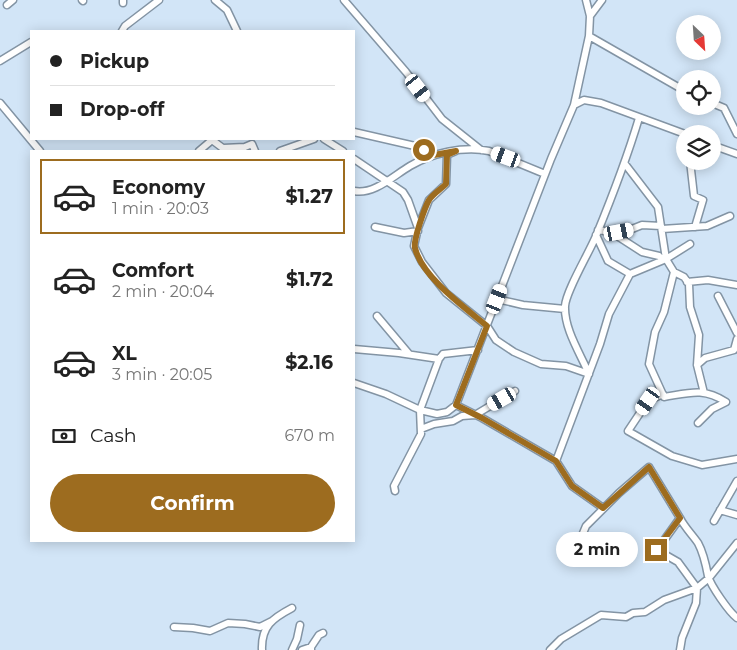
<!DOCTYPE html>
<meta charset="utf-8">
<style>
:root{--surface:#fff;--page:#f6f6f6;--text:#222;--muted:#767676;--line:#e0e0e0;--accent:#9d6c1f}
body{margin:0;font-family:Montserrat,sans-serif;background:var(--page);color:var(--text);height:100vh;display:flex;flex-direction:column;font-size:19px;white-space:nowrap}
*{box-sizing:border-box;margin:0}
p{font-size:16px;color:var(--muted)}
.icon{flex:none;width:28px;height:28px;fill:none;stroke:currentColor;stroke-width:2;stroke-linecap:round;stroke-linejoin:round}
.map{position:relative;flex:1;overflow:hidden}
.drawer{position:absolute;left:30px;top:150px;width:325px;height:392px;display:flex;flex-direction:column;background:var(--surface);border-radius:0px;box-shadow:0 2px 12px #0003}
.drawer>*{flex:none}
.guide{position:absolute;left:30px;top:30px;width:325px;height:110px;border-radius:0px;box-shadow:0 2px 12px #0003;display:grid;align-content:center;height:110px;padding:0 20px;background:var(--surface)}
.needle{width:32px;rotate:155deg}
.fabs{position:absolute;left:676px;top:15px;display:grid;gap:10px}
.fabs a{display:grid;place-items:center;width:45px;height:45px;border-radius:50%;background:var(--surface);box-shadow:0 2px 12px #0003;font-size:25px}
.end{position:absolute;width:22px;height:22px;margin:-11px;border:6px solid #9d6c1f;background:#fff;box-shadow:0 0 0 2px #fff}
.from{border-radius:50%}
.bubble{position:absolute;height:35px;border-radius:18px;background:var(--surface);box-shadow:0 2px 12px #0003;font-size:16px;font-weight:700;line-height:35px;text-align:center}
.car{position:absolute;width:15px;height:30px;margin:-15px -8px;border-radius:6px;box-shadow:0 0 4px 1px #0007;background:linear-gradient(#fff 24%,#345 0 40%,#fff 0 76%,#345 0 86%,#fff 0)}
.guide b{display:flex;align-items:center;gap:18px;height:48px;font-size:19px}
.guide b+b{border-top:1px solid var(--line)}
.guide i{width:12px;height:12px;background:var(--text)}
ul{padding:9px 0 0;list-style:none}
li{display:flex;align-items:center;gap:15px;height:75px;margin:0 10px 8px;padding:0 10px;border:2px solid transparent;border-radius:0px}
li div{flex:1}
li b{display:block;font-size:19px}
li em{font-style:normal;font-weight:700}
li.selected{border-color:var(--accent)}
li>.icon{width:45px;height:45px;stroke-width:1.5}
.pay{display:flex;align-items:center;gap:12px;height:55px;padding:0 20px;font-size:19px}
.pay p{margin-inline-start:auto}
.cta{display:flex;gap:10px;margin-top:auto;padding:10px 20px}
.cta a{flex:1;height:58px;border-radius:30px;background:var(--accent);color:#fff;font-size:20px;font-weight:700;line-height:58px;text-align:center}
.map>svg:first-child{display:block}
</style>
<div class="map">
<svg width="737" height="650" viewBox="0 0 737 650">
<rect width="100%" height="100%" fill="#d2e5f7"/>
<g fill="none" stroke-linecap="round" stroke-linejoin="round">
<g stroke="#8394a4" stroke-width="9">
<path id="street" d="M82 0 83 1
M123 0V3
M215 0 227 10 237 31
M344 0 406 72 442 119 481 150
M7 5 13 0
M590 16 602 0
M122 31 125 26 159 0
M589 36 685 91
M0 61 31 42
M0 103 40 151
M712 103 724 108 737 134
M574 105 584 100 601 103 685 134
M354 132 415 146 434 155
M324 139 343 151
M712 145 737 154
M223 148 245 147 252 144 255 151
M199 151 212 140 224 149
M280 151 314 139
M456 151 447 155 446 184 429 200 418 228 414 246 422 262 446 293 487 326 496 340 514 352 541 364 566 366 589 374
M354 159 403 192 408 200 418 228
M690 161 694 196 703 200 695 227
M625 164 658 207 666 259 674 272 664 312 655 332 649 364 664 397C689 393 703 387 726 402L712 409 698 423
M354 191C374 195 393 176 410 166 432 153 463 146 489 151L545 174
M375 227 404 233 418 231
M662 229 707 226 730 216
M598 230 611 232 642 252 659 256 663 260
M611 232 632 229 642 225 661 226
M674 272 684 277 689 284 690 307 699 335 697 365 704 393
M630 274 666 259 690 244
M687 282 708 280 737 285
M718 296 737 333
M497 299 523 305 565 309
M377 316 409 354
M354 349 399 353 439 359
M697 365 705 358 734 350 737 339
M589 374C580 353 564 329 565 306 566 291 589 253 596 236 612 197 627 158 639 118
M354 383 386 394 420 410 437 414 447 412 456 405 551 159 574 105 589 36 590 16 586 0
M663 394 648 401 628 431 672 456 702 465 737 459
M456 405 482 418 556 461 572 486 603 508
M421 429 434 424 453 421 462 416 475 415 515 391
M556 461 600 344 609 314 630 274 608 261 596 235
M395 491 394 486 421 434 420 410 439 359 443 354 478 350
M720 510 737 515
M714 521 737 481
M576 550 586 526 619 493 649 467 680 518
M174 627 193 628 210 631 228 623 245 624 260 627 272 621
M262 650C261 626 273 618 292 608
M292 650 297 639 300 625
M302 650 311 647
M311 650V647L319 635 323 633
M550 650 561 639 601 615 626 617 633 613 645 612 664 600 697 588 709 578 737 543
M680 650 682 638 696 603 697 588 678 562 657 550 680 518C685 528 692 534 698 543 704 554 706 565 708 576 711 586 729 612 737 618"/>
</g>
<use href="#street" stroke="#fff" stroke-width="6"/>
</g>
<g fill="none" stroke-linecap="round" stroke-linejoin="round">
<path stroke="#9d6c1f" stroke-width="6" d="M424 150 434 155 456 151 447 155 446 184C441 189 433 194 429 200 425 207 413 240 415 248 422 277 464 307 487 326L456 405 482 418 556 461 572 486 603 508 649 467 680 518 656 550"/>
</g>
</svg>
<div class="fabs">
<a><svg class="needle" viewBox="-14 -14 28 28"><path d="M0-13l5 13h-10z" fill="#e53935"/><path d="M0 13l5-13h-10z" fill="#767676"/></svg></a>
<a><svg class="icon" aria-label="locate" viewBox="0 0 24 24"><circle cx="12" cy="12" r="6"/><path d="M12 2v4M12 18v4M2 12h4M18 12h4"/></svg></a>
<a><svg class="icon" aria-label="layers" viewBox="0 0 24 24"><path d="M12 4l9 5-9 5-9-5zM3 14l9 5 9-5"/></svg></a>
</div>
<i class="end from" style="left:424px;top:150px"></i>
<i class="end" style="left:656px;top:550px"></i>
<div class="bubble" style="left:556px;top:532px;width:82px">2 min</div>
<i class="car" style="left:418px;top:88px;rotate:142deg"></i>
<i class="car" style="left:506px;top:157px;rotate:290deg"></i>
<i class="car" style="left:619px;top:232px;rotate:79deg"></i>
<i class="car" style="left:497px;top:299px;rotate:21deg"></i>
<i class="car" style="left:502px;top:399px;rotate:240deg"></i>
<i class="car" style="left:648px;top:401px;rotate:215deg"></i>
<div class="guide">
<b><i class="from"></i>Pickup</b>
<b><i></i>Drop-off</b>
</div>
<section class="drawer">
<ul>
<li class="selected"><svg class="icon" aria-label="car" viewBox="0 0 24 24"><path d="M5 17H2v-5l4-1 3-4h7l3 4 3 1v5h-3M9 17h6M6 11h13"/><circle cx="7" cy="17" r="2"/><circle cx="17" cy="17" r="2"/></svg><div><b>Economy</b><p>1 min · 20:03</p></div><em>$1.27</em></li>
<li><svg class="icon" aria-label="car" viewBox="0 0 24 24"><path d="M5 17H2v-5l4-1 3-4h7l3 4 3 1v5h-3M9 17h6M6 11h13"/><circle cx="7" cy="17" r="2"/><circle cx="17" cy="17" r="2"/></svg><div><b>Comfort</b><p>2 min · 20:04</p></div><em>$1.72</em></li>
<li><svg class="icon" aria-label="car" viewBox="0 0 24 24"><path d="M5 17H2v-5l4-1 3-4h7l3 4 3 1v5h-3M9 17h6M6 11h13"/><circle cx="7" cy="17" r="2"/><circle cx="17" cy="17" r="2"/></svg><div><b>XL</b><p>3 min · 20:05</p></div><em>$2.16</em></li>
</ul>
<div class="pay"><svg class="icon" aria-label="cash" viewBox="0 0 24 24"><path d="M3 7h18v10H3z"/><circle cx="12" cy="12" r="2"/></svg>Cash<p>670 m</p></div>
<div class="cta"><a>Confirm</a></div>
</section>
</div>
